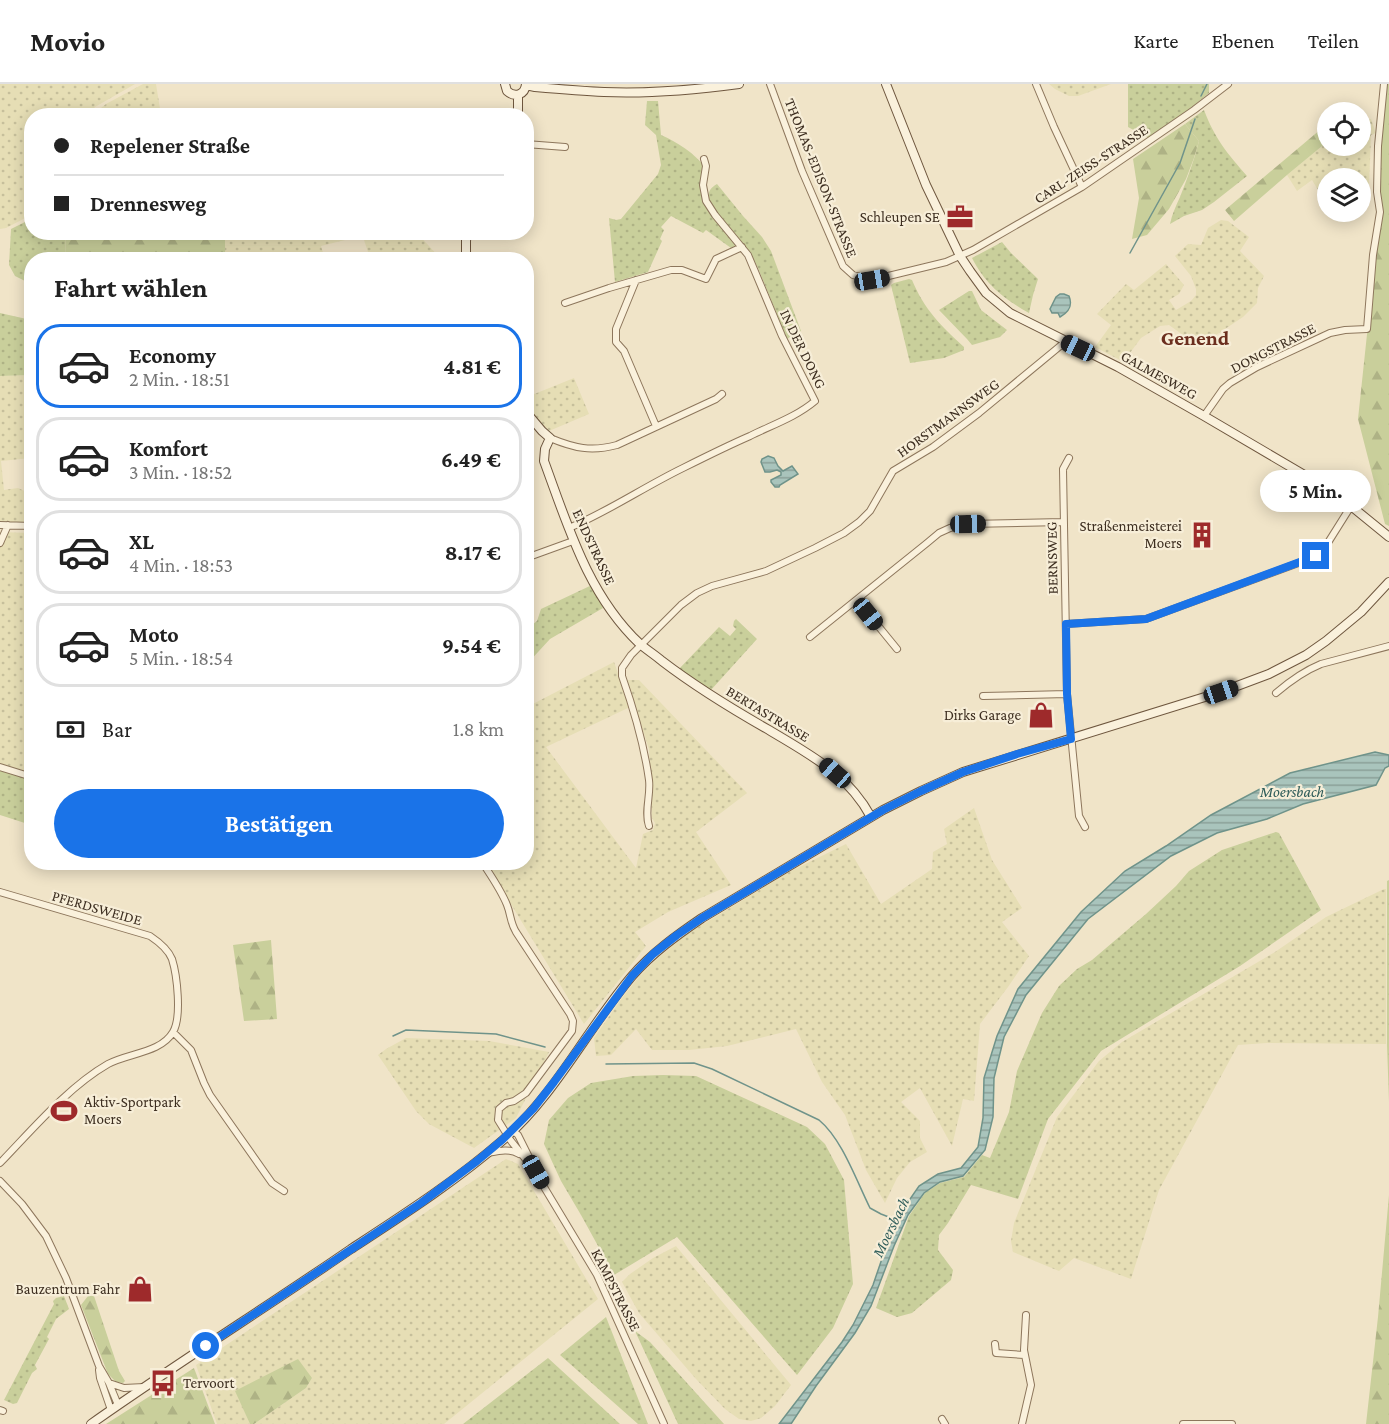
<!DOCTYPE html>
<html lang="de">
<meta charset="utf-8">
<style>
:root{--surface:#fff;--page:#f6f6f6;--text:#222;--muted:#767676;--line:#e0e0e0;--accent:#1a73e8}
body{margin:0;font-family:"Crimson Pro",serif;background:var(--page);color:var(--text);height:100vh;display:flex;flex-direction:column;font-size:22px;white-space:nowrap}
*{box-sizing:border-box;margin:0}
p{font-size:20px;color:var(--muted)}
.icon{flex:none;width:33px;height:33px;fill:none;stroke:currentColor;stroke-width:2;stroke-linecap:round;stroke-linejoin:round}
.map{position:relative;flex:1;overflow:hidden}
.details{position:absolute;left:24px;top:168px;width:510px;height:618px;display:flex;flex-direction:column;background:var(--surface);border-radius:24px;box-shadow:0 3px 15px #0003}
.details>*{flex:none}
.banner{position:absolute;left:24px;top:24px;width:510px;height:132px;border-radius:24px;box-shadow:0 3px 15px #0003;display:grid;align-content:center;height:132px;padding:0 30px;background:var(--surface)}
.buttons{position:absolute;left:1317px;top:18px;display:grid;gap:12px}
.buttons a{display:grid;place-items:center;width:54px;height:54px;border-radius:50%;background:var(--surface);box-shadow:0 3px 15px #0003;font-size:30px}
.end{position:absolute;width:27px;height:27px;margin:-14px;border:8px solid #1a73e8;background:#fff;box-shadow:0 0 0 3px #fff}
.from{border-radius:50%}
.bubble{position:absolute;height:42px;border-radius:21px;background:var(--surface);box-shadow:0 3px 15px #0003;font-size:20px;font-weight:700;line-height:42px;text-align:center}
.car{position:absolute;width:18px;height:36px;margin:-18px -9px;border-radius:8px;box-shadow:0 0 4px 2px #0007;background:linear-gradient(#222 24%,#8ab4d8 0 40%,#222 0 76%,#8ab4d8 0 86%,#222 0)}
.banner b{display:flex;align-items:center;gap:21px;height:57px;font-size:22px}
.banner b+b{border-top:2px solid var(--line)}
.banner i{width:15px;height:15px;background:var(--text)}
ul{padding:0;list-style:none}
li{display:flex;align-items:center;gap:18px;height:84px;margin:0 12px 9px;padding:0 18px;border:3px solid var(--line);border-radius:24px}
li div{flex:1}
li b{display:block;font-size:22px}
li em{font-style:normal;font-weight:700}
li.active{border-color:var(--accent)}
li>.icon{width:54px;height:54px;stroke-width:1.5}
h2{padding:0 30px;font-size:27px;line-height:72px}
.pay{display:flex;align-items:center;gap:15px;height:66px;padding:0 30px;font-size:22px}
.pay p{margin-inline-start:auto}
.action{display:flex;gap:12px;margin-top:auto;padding:12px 30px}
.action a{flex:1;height:69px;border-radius:36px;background:var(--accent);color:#fff;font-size:24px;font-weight:700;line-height:69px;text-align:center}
header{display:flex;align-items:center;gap:36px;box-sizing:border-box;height:84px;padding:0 30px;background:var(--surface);border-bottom:2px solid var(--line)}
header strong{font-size:28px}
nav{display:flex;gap:33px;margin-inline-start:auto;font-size:21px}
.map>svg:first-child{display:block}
</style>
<header>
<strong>Movio</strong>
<nav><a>Karte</a><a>Ebenen</a><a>Teilen</a></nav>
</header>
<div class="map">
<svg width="1389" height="1340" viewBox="0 0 1389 1340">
<defs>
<pattern id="farmland-dots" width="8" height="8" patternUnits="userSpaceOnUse" patternTransform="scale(1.5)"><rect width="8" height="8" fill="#e6deb5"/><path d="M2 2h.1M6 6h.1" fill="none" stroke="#c6bf9b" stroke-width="1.8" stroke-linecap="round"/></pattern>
<pattern id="grass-dots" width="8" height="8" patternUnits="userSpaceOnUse" patternTransform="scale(1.5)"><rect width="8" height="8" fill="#c9cf9b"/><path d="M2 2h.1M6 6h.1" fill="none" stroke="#aeb285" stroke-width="1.8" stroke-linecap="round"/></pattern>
<pattern id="forest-firs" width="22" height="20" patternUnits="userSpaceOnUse" patternTransform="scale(1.5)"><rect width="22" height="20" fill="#c9cf9b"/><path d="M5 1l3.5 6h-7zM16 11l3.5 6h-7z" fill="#aeb285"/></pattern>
<pattern id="water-rules" width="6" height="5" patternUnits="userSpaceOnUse" patternTransform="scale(1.5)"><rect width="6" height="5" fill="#a9c4bc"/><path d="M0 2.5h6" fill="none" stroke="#8ba098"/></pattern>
</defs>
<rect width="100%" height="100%" fill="#f0e4c8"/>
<path fill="url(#farmland-dots)" d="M0 0H135L95 23 89 31 32 32 31 131 6 144 0 145Z
M143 0H156L161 31H93L96 28 106 20Z
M1049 0H1111L1078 12H1069L1055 5Z
M1361 35H1371L1376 49 1371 51 1369 102 1361 108 1360 94H1328L1327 121 1312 96 1297 107 1287 91 1327 58 1328 62H1360Z
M1221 136 1228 137 1249 153 1240 167 1264 192 1258 204 1257 219 1243 233 1216 251 1200 259 1190 256 1169 241 1160 242 1141 254 1127 273 1120 276 1095 263 1111 241 1097 230 1126 200 1134 206 1166 180 1184 201 1179 210 1169 216 1176 226 1191 217 1196 211V205L1191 192 1175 172 1188 160 1201 161 1208 144Z
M381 148 417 149 441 175H363L370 174 364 156Z
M225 149H342L345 156 321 162 325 175 165 176 164 172 225 168Z
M31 291V374L1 377 4 406 18 404 31 410V443L0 441V292Z
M574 294 589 330 549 347 532 330 527 318V313Z
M0 448 31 449V691L0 681Z
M614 578 630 623 546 663 636 784 643 750 653 746 655 739 652 734 649 665 626 596H639L747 709 696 748 731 801 668 828 635 848 646 862 584 940 486 779 526 778 527 623Z
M974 724 992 776 1022 824 1002 838 1029 872 1008 903 980 940 974 1017 963 1015 952 1062 920 1004 901 1018 920 1037V1054L927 1068 910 1078 897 1094 885 1119 866 1086 845 1031 822 998 796 945 727 962 689 966H652L636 945 611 971 596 972 594 954 622 914 638 894 657 875 687 850 789 788 846 760 881 820 932 785 933 768 947 760 944 745Z
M1384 805H1386V960L1267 959 1238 961 1159 1106 1131 1195 1074 1174 1059 1187 1013 1168 1011 1157 1014 1139 1057 1033 1099 977 1122 958 1275 868 1326 833Z
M406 954 489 957 549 968 516 1034 474 1064 429 1040 416 1027 378 971 386 965Z
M506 1075 518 1080 598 1215 444 1340H254L306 1304 312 1294 236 1306 250 1340H217L196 1281Z
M676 1162 791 1301 775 1322 761 1334 751 1337 739 1335 725 1325 696 1295 639 1229 622 1198 630 1190 653 1174Z"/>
<path fill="url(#grass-dots)" d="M1128 0H1209V9L1152 56 1128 43Z
M647 17H658L661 51C677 58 694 69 704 82 702 95 700 106 704 118L737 161 731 164 706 146 703 149 671 132 661 143 664 146 660 155 662 157 648 188 615 198 609 134 616 136 621 135 658 90 661 81 656 51 645 41Z
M1204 26C1215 55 1227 69 1247 92L1214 118 1202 126 1184 132 1170 140C1172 130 1176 122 1180 113 1187 95 1194 77 1199 57L1185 40Z
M717 100 743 132 762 153 771 167 801 247 787 255 758 184 751 170 710 120C707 111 708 105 717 100Z
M31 135 32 148 66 149 65 173 71 175 32 176 31 200 15 192 9 181 11 145Z
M1002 158 1011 169 1038 195 1033 211 1029 229C1003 214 986 201 972 174Z
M909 195 912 196C924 225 941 242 964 263V266L944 274 910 279 891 201 894 199Z
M969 207H972L981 226 1007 246 1000 253 972 261 967 255 939 226Z
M0 229 31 236V291L0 292Z
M592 501 603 524 550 555 527 580V545L537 537 541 525Z
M736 535 757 555 711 606 679 585 719 543 730 552 736 545 733 542 734 537Z
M0 686 31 696V741L0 731Z
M1276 748 1279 749 1321 826 1240 882 1101 967 1048 1035 1018 1115 971 1101 948 1139 939 1151 938 1166 953 1186 951 1196 912 1229 897 1233 876 1224 909 1132 925 1109 940 1099 964 1093 982 1071 990 1074 1009 1028 1017 987 1042 929 1059 902 1077 885 1092 876 1146 830 1176 802 1189 787 1222 766Z
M663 991 696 992 807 1043 825 1060 844 1096 853 1200 833 1244 797 1291 677 1153 614 1191 581 1131 561 1097 544 1060 549 1036 568 1014 591 999 633 992Z
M64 1212 69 1225 56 1235 47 1253 49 1255 35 1281 37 1285 32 1289 17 1319 13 1320 4 1316 54 1220 53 1217 56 1214Z
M606 1233 648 1340H638L560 1271Z
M635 1247 650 1258 724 1340H678Z
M548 1274 620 1340H463Z"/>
<path fill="url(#forest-firs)" d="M1384 0H1389V442L1385 440 1358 335 1380 128 1377 108Z
M1185 40 1199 57 1194 74 1186 95 1169 125 1147 151 1132 155 1139 114 1133 75Z
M1327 40V58L1287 91 1234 137 1225 126Z
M66 149H225V168L165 172V175H71L65 173Z
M1389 796V1018L1387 961V797Z
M271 856 277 935 244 937 233 861Z
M1389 1111V1340H1366L1378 1233Z
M88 1212H94L119 1287 125 1297 123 1299 116 1298 108 1290 81 1221Z
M298 1275 312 1294 306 1304 254 1340H250L235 1307Z
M194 1284 215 1340H106Z"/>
<path fill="url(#water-rules)" stroke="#6f938a" stroke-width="1.5" d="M1060 210H1064L1069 212C1073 222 1069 228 1060 233L1058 229H1052L1050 225 1056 213Z
M768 372 774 374 778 382 783 387 792 382 798 390 780 401 779 403H775L771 398V396L781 391V388L777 386 770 388H765L761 378 762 375Z
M1375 668 1389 671V682L1385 684 1376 701 1303 720 1267 735 1217 749 1171 772 1088 835 1026 911 1004 953 994 994 993 1033 985 1066 963 1092 940 1098 924 1109 908 1131 894 1162 871 1222 855 1249 816 1302 791 1340H779L842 1258 853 1241 873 1201 887 1160 901 1128 919 1102 938 1090 961 1084 978 1063 983 1034 984 994 997 952 1018 905 1081 828 1125 787 1166 762 1211 731 1290 689Z"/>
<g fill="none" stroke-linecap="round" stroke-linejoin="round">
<path stroke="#6f938a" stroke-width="1.5" d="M1201 12 1207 0
M1130 169 1180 79 1195 35
M393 952 406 946 496 950 545 963
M606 980 694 979 712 985 819 1036C842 1055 856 1096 870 1124L881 1130 899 1137"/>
<g stroke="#8d765c" stroke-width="8">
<path id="street" d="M770 0 802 87 843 182 853 191 872 196 946 178 973 166 1082 103 1194 26 1228 0
M1036 0 1054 43 1082 103
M526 60 565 63
M636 196 616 245V258L624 267 656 342
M565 219 609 204 671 186H682L706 195 716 175 742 163
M1204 332 1223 305 1230 299 1257 283 1330 249 1345 246 1367 245 1373 171 1380 128 1377 108 1378 62 1384 0
M550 354C574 364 591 368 617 361L716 315 722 310
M1069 374 1063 385 1067 610 1079 732 1085 743
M0 441 32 442
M569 444C609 427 644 403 683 384 705 373 727 362 750 352 772 341 796 333 815 317L782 252 748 171 715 131 706 117 703 101 706 82 704 75
M0 459 8 441
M526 474 573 457
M857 516 897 565
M1066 540 1146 535 1312 474 1324 465 1351 422
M810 553 927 459 939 449 950 444 968 440 1063 438
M1276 609C1290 597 1304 587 1321 580L1389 562
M983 612 1067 610
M0 683 32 693
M649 742C644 727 651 712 649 696 644 660 634 626 622 592V584L631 571 681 521 697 509 712 502 766 487 815 464 844 449 859 438 870 427 893 387 933 363 979 329 1065 258
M482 778C491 792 501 806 507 821 511 831 510 838 516 848L570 930 573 937 572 947 526 1009 514 1017 506 1019 499 1025 498 1036 511 1057 536 1088
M0 808 150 852C159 858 168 865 172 875 177 891 182 933 173 948 161 969 128 969 108 980 68 1003 32 1046 0 1079
M173 948 191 966 204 999 210 1011 272 1099 284 1107
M512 1046 518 1051 544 1103 597 1191 664 1340
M488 1069C498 1067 510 1064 519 1070
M0 1097 22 1120 46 1152 66 1194 99 1282 109 1299 118 1321
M995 1260 996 1269 1024 1271
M99 1286 100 1294 111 1326
M109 1299 124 1304 144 1303
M0 1326 3 1327
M942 1335 945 1340
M1022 1340 1031 1301 1024 1266 1026 1231
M1183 1340H1232"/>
</g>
<g stroke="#6f573f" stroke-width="10">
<path id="secondary" d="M505 0 507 7C515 14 525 11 526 0
M886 0 926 101 960 172 970 187 986 209 1010 229 1118 283 1204 332 1318 399 1351 422 1389 453
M526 1 535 3C558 5 581 7 604 8 649 10 694 6 739 0
M518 32V11
M466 176V157L467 148
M526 328 542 347 550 354 545 365 544 377C568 442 588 511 640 560 647 566 655 571 662 577 696 603 732 625 769 646 810 671 847 689 871 733
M91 1340C176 1280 265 1224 351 1165 403 1131 456 1097 503 1056 556 1010 587 945 632 892 652 869 677 851 702 834L883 726 921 707 963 688 1221 608 1269 590 1306 571 1326 557 1361 528 1389 498"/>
</g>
<use href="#street" stroke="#faf1dc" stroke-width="6"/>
<use href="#secondary" stroke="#faf1dc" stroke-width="8"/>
</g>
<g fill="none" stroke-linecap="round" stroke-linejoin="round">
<path stroke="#1a73e8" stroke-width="8" d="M206 1262 421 1119 477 1077 502 1056 533 1025 554 998 632 892 653 870 677 851 702 834 883 726 921 707 963 688 1017 670 1071 655 1067 610 1066 540 1146 535 1316 472"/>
</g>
<defs>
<g id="office-bare" transform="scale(2.07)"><path d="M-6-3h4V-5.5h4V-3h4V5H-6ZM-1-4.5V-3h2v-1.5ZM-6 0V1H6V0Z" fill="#9e2a2b" stroke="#f7eed8" stroke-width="2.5" paint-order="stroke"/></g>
<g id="building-bare" transform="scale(2.07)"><path d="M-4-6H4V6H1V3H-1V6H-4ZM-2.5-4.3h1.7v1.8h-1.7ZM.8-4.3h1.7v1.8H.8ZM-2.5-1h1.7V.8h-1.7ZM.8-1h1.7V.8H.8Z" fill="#9e2a2b" stroke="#f7eed8" stroke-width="2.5" paint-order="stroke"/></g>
<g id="shop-bare" transform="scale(2.07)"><path d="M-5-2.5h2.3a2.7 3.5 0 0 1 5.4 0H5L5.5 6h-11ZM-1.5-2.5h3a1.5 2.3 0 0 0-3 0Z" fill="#9e2a2b" stroke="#f7eed8" stroke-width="2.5" paint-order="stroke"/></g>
<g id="stadium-bare" transform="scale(2.07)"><path d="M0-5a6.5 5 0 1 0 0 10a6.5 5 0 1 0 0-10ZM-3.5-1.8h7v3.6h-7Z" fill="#9e2a2b" stroke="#f7eed8" stroke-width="2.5" paint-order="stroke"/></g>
<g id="bus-bare" transform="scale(2.07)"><path d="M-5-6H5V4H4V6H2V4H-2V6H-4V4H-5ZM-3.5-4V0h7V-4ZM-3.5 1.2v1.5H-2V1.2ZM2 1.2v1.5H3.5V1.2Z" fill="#9e2a2b" stroke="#f7eed8" stroke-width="2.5" paint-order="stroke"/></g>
</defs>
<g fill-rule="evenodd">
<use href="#office-bare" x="960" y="133"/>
<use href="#building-bare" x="1202" y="451"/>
<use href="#shop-bare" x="1041" y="631"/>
<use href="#stadium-bare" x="64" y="1027"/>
<use href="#shop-bare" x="140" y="1205"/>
<use href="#bus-bare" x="163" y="1299"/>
</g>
<g text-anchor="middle" stroke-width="4.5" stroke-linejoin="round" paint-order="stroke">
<g font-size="15" fill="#3d2e20" stroke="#f7eed8">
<text transform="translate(1091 80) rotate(-33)" y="5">CARL-ZEISS-STRASSE</text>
<text transform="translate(821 94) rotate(68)" y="5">THOMAS-EDISON-STRASSE</text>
<text transform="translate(1273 264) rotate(-27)" y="5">DONGSTRASSE</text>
<text transform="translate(803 265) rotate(64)" y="5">IN DER DONG</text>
<text transform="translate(1159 291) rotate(29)" y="5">GALMESWEG</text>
<text transform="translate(948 334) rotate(-36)" y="5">HORSTMANNSWEG</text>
<text transform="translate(594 463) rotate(65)" y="5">ENDSTRASSE</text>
<text transform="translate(1052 474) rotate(-91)" y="5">BERNSWEG</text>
<text transform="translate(768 630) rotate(31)" y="5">BERTASTRASSE</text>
<text transform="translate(97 824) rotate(16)" y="5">PFERDSWEIDE</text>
<text transform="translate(616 1206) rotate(63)" y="5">KAMPSTRASSE</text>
</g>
<g font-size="15" fill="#3d2e20" stroke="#f7eed8" text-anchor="end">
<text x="940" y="138">Schleupen SE</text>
<text x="1182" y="447">Straßenmeisterei<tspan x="1182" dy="17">Moers</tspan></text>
<text x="1021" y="636">Dirks Garage</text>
<text x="84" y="1023" text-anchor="start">Aktiv-Sportpark<tspan x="84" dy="17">Moers</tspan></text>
<text x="120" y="1210">Bauzentrum Fahr</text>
<text x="183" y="1304" text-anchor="start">Tervoort</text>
</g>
<g font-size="16" font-style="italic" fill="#2f5d5a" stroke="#f7eed8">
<text x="1292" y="713">Moersbach</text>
<text transform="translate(890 1143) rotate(-64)" y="6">Moersbach</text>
</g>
<g font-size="21" font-weight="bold" fill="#6b2e1e" stroke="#f7eed8">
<text x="1195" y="261">Genend</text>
</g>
</g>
</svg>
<div class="buttons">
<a><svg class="icon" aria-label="locate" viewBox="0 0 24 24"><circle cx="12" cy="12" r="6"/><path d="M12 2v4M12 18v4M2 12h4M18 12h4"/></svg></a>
<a><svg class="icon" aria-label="layers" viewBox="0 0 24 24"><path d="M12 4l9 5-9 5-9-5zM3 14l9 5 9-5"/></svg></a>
</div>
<i class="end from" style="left:206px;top:1262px"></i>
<i class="end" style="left:1316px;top:472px"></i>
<div class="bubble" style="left:1260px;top:386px;width:111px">5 Min.</div>
<i class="car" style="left:872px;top:196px;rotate:80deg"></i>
<i class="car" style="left:1078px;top:264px;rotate:295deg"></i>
<i class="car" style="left:968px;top:440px;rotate:89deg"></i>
<i class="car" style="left:868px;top:530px;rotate:141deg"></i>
<i class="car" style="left:1221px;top:608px;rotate:71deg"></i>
<i class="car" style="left:835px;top:689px;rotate:311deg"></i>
<i class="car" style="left:536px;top:1088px;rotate:151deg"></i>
<div class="banner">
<b><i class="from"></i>Repelener Straße</b>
<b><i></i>Drennesweg</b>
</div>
<section class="details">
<h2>Fahrt wählen</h2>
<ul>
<li class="active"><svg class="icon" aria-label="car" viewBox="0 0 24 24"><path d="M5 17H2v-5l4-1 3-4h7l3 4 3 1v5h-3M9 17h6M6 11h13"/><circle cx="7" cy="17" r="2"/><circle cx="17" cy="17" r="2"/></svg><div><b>Economy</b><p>2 Min. · 18:51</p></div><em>4.81 €</em></li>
<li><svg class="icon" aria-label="car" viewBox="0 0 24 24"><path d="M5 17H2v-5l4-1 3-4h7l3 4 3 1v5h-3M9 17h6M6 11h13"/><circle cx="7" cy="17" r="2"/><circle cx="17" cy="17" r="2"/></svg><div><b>Komfort</b><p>3 Min. · 18:52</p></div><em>6.49 €</em></li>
<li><svg class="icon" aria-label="car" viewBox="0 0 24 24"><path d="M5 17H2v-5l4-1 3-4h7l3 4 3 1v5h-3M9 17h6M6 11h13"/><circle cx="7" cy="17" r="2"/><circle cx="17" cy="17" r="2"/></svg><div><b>XL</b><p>4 Min. · 18:53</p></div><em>8.17 €</em></li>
<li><svg class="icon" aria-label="car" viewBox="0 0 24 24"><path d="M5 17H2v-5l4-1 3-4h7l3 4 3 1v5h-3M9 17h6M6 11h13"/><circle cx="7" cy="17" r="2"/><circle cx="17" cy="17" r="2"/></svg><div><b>Moto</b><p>5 Min. · 18:54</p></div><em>9.54 €</em></li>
</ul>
<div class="pay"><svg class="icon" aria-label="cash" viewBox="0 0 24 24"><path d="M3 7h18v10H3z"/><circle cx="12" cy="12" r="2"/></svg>Bar<p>1.8 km</p></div>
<div class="action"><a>Bestätigen</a></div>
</section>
</div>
